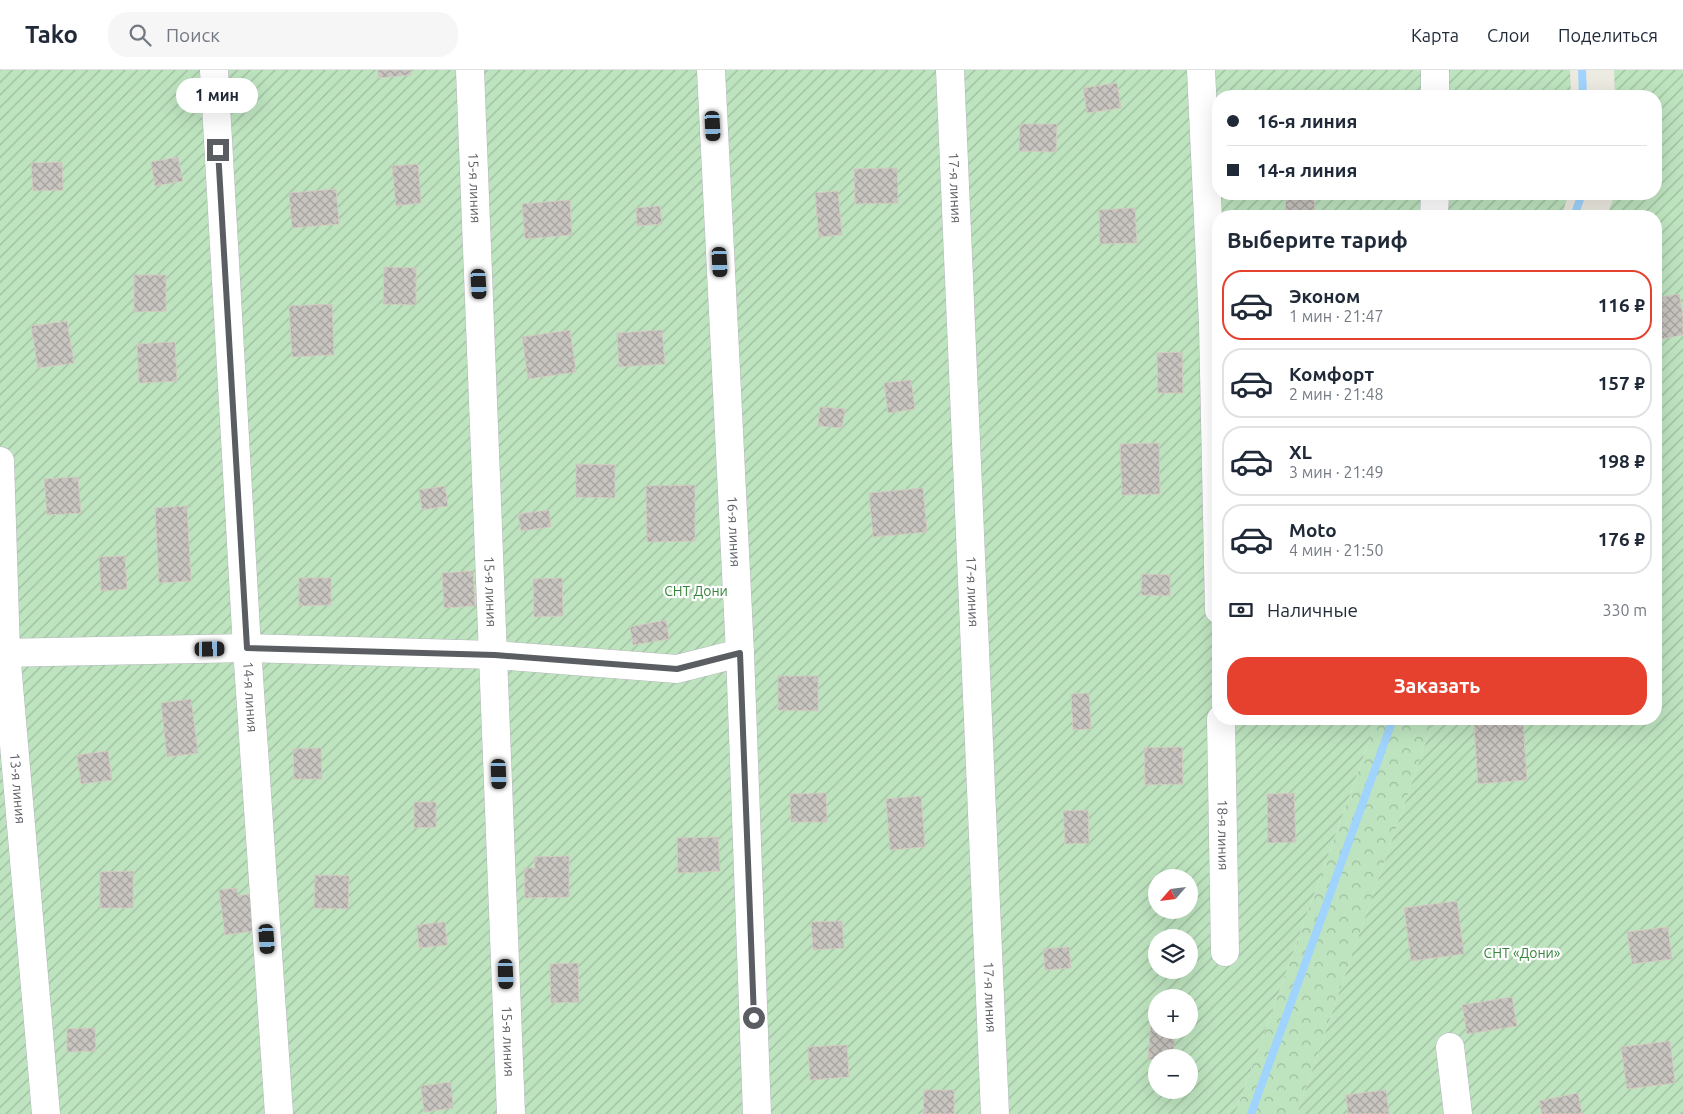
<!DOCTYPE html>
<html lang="ru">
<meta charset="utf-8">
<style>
:root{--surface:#fff;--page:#f6f6f7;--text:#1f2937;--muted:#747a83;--line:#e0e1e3;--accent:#e6402e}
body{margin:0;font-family:Ubuntu,sans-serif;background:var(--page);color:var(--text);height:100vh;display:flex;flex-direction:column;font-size:19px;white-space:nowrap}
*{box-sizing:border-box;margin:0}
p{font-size:16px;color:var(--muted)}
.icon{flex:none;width:28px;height:28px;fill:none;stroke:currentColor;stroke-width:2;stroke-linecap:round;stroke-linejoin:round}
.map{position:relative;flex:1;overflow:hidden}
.side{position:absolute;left:1212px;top:140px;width:450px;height:515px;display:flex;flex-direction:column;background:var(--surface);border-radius:20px;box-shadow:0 5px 20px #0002}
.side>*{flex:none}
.top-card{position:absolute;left:1212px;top:20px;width:450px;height:110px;border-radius:20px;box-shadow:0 5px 20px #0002;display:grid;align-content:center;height:110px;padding:0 15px;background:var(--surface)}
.needle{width:32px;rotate:242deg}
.buttons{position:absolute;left:1148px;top:799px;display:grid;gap:10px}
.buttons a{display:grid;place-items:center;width:50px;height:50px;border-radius:50%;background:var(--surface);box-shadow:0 5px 20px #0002;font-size:25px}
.end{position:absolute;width:22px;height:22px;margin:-11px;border:6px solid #5a5d62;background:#fff;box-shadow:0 0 0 2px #fff}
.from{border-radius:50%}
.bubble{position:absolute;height:35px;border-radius:18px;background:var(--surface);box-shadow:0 5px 20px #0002;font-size:16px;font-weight:700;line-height:35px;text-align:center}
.car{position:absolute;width:15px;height:30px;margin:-15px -8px;border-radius:6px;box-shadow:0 0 4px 1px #0007;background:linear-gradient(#222 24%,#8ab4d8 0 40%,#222 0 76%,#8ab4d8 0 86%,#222 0)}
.top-card b{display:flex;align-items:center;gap:18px;height:48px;font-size:19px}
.top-card b+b{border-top:1px solid var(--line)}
.top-card i{width:12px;height:12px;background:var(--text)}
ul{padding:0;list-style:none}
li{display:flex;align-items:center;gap:15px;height:70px;margin:0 10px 8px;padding:0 5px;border:2px solid var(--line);border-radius:20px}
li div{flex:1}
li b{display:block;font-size:19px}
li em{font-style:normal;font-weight:700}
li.active{border-color:var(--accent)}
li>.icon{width:45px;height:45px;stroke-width:1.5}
h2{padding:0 15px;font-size:22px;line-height:60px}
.pay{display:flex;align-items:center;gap:12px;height:55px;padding:0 15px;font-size:19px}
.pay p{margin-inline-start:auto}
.cta{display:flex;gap:10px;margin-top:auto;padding:10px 15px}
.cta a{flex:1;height:58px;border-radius:20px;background:var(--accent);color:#fff;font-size:20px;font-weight:700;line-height:58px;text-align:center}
header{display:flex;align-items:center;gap:30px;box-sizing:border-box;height:70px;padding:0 25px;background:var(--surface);border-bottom:1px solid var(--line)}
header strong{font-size:24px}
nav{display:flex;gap:28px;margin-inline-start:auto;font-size:18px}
.search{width:350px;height:45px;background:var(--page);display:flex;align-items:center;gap:12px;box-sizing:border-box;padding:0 18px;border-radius:20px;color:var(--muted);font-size:19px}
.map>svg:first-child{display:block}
</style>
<header>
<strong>Tako</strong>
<div class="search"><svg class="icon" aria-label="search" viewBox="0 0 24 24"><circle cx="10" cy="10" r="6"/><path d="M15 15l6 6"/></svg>Поиск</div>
<nav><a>Карта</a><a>Слои</a><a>Поделиться</a></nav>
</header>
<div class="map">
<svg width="1683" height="1044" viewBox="0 0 1683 1044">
<defs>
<pattern id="forest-crowns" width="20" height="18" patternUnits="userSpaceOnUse" patternTransform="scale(1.25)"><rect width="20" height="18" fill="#bee4bf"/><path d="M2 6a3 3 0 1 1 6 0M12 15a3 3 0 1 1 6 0" fill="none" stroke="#9dbc9f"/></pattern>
<pattern id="garden-furrows" width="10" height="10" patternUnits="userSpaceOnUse" patternTransform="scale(1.25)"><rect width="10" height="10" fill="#bee4bf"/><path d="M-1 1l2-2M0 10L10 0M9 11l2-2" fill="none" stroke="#9dbc9f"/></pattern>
<pattern id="building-cross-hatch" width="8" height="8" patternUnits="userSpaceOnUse" patternTransform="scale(1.25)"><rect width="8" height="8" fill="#c8c4bf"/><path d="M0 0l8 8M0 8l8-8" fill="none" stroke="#a5a29f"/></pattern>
</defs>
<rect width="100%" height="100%" fill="#edeae1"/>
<path fill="url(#forest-crowns)" d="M1377 649H1434L1297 1044H1235Z"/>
<path fill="url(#garden-furrows)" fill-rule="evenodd" d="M0 0H1570L1571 26H1219V124H1569L1561 146H1219V649H1377L1235 1044H0ZM1156 808H1189V840H1156ZM1156 868H1189V900H1156ZM1156 928H1189V960H1156ZM1156 988H1189V1020H1156Z
M1614 0H1683V1044H1297L1434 649H1656V146H1607L1615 124H1656V26H1615Z"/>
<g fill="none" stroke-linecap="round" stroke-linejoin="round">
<path stroke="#a0d3fe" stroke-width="8" d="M1582 0 1583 26
M1574 146 1582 124
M1251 1044 1393 649"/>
</g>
<path fill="url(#building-cross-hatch)" stroke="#d1ccc0" d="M378 0H411V5L378 8Z
M1117 13 1121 38 1087 43 1083 18Z
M1020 54H1057L1056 82 1019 81Z
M178 87 183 111 155 116 151 92Z
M62 92 63 120 33 121 31 93Z
M418 94 421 133 396 136 392 96Z
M897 98 898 133 855 134 854 99Z
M336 119 339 154 292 158 289 123Z
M838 121 842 165 819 167 815 123Z
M1285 124H1314L1315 146H1286Z
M570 130 572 165 525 169 522 134Z
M660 136 662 154 637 156 636 138Z
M1135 138 1137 173 1100 174 1099 140Z
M384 197 416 198V235L383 234Z
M134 205H166V241L134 242Z
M1679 224 1683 245V265L1656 270V228Z
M332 234 334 285 292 287 289 236Z
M67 251 74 293 38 298 31 256Z
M570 260 576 302 528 309 522 267Z
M662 260 665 294 619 297 617 263Z
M175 272 177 311 139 313 137 274Z
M1182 282 1183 323H1158L1157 283Z
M911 310 915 339 888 343 884 313Z
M820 337 845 339 842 358 818 356Z
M1159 373 1160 424 1122 425 1120 374Z
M576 394 615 395V428L576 427Z
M78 407 81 443 47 445 44 409Z
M695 415V471L647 472 646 416Z
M445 416 448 436 422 440 419 420Z
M923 418 927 462 873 467 869 423Z
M187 436 191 511 159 513 155 438Z
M549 440 551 457 521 461 518 444Z
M125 486 127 519 101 521 99 487Z
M473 501 475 536 444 538 442 503Z
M1142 504 1170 505V526L1141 525Z
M299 508H331V535L299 536Z
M562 508 563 546 534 547 533 509Z
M666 550 669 569 633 575 630 557Z
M778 606H818V641L778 640Z
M1089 623 1091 659 1073 660 1071 624Z
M191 629 198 683 167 687 161 633Z
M1523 652 1527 710 1478 714 1474 655Z
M1182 677 1183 714 1145 715 1144 678Z
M321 678 322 709H294L293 679Z
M108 681 112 710 81 714 77 685Z
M826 723 827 752H791L790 724Z
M1294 723 1296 772 1268 773 1267 724Z
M921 726 925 777 890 780 886 729Z
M414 732H436V757L414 758Z
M1088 740 1089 773 1065 774 1063 741Z
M718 767 720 801 678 803 677 768Z
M569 786V827L525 828 524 798H535L534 787Z
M133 801V838H100V802Z
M315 805 349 806 348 839 314 838Z
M237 818 238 826 256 823 261 860 225 865 219 820Z
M1457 831 1464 884 1411 891 1404 838Z
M842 851 844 878 813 880 811 852Z
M445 852 447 875 419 878 417 855Z
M1668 857 1672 889 1632 894 1627 862Z
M1069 877 1071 898 1045 900 1043 879Z
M578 893 579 932 551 933 550 894Z
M1512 927 1517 956 1467 964 1462 935Z
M1151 951 1156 952V960H1175L1173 988 1148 990Z
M95 958 96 981 67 982V959Z
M1670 971 1675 1013 1627 1019 1621 977Z
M847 975 849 1007 810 1010 808 977Z
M451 1012 453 1038 424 1042 421 1016Z
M924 1020H954V1044H923Z
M1386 1020 1389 1044H1348L1346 1025Z
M1578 1023 1582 1044H1542L1539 1031Z"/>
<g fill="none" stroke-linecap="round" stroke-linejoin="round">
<g stroke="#b4b7bc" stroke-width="29">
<g id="minor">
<path id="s1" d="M214 0 247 578 279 1044"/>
<path id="s2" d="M470 0 511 1044"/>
<path id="s3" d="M711 0 740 583 757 1044"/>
<path id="s4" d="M950 0 995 1044"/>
<path d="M1201 0 1213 254 1219 540"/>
<path d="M1435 0V26"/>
<path d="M1434 146 1435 124"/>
<path id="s5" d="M0 391 6 582 46 1044"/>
<path d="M0 583 247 578 495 585 677 599 740 583"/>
<path id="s6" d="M1221 649 1225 882"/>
<path d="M1450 977 1458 1044"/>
</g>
</g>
<use href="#minor" stroke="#fff" stroke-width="28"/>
</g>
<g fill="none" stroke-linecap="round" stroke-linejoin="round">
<path stroke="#5a5d62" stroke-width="6" d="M218 80 247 578 495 585 677 599 740 583 754 948"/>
</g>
<g text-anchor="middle" stroke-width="4.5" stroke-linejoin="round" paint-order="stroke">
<g font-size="14" fill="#5a5d62" stroke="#fff">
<text dy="5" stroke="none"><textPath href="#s2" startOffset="118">15-я линия</textPath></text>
<text dy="5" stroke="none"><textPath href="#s4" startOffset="118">17-я линия</textPath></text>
<text dy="5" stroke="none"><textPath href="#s3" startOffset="462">16-я линия</textPath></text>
<text dy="5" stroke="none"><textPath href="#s2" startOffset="522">15-я линия</textPath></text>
<text dy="5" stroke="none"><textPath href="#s4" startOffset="522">17-я линия</textPath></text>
<text dy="5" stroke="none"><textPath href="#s1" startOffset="628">14-я линия</textPath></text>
<text dy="5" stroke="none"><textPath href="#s5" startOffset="328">13-я линия</textPath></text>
<text dy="5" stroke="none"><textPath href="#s6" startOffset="116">18-я линия</textPath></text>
<text dy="5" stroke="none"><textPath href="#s4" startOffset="928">17-я линия</textPath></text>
<text dy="5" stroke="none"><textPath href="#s2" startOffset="972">15-я линия</textPath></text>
</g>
<g font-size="14" fill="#36853c" stroke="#fff">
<text x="696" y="526">СНТ Дони</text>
<text x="1522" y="888">СНТ «Дони»</text>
</g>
</g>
</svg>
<div class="buttons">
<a><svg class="needle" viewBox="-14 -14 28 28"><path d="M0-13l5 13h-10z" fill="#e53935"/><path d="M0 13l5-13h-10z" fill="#747a83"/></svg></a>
<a><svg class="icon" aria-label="layers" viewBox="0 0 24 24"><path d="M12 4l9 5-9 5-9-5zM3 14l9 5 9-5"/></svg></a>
<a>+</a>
<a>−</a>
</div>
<i class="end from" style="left:754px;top:948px"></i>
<i class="end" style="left:218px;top:80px"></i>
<div class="bubble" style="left:176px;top:8px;width:82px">1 мин</div>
<i class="car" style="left:713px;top:56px;rotate:177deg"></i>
<i class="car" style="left:720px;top:192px;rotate:177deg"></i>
<i class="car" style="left:479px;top:214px;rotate:177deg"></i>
<i class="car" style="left:210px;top:579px;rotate:89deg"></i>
<i class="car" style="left:499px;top:704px;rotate:178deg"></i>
<i class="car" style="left:267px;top:869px;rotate:176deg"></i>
<i class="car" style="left:506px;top:904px;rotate:178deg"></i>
<div class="top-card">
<b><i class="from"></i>16-я линия</b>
<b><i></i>14-я линия</b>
</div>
<section class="side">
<h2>Выберите тариф</h2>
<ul>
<li class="active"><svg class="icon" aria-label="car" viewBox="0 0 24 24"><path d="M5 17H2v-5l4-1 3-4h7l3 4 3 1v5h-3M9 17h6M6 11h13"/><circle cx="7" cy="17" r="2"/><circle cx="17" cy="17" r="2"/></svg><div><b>Эконом</b><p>1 мин · 21:47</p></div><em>116 ₽</em></li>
<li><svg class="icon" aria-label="car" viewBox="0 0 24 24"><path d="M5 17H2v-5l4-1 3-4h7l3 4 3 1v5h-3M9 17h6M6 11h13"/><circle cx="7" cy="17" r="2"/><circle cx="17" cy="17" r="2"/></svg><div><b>Комфорт</b><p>2 мин · 21:48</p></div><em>157 ₽</em></li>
<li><svg class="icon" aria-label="car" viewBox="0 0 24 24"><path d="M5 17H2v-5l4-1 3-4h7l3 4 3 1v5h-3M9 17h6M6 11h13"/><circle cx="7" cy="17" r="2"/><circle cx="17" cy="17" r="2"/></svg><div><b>XL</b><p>3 мин · 21:49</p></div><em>198 ₽</em></li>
<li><svg class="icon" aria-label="car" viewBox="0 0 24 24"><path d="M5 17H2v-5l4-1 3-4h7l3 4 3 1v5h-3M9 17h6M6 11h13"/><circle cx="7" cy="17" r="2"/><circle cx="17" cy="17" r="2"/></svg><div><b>Moto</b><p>4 мин · 21:50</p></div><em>176 ₽</em></li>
</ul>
<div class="pay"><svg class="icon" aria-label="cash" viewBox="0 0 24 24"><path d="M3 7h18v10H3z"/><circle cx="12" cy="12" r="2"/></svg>Наличные<p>330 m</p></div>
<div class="cta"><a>Заказать</a></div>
</section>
</div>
